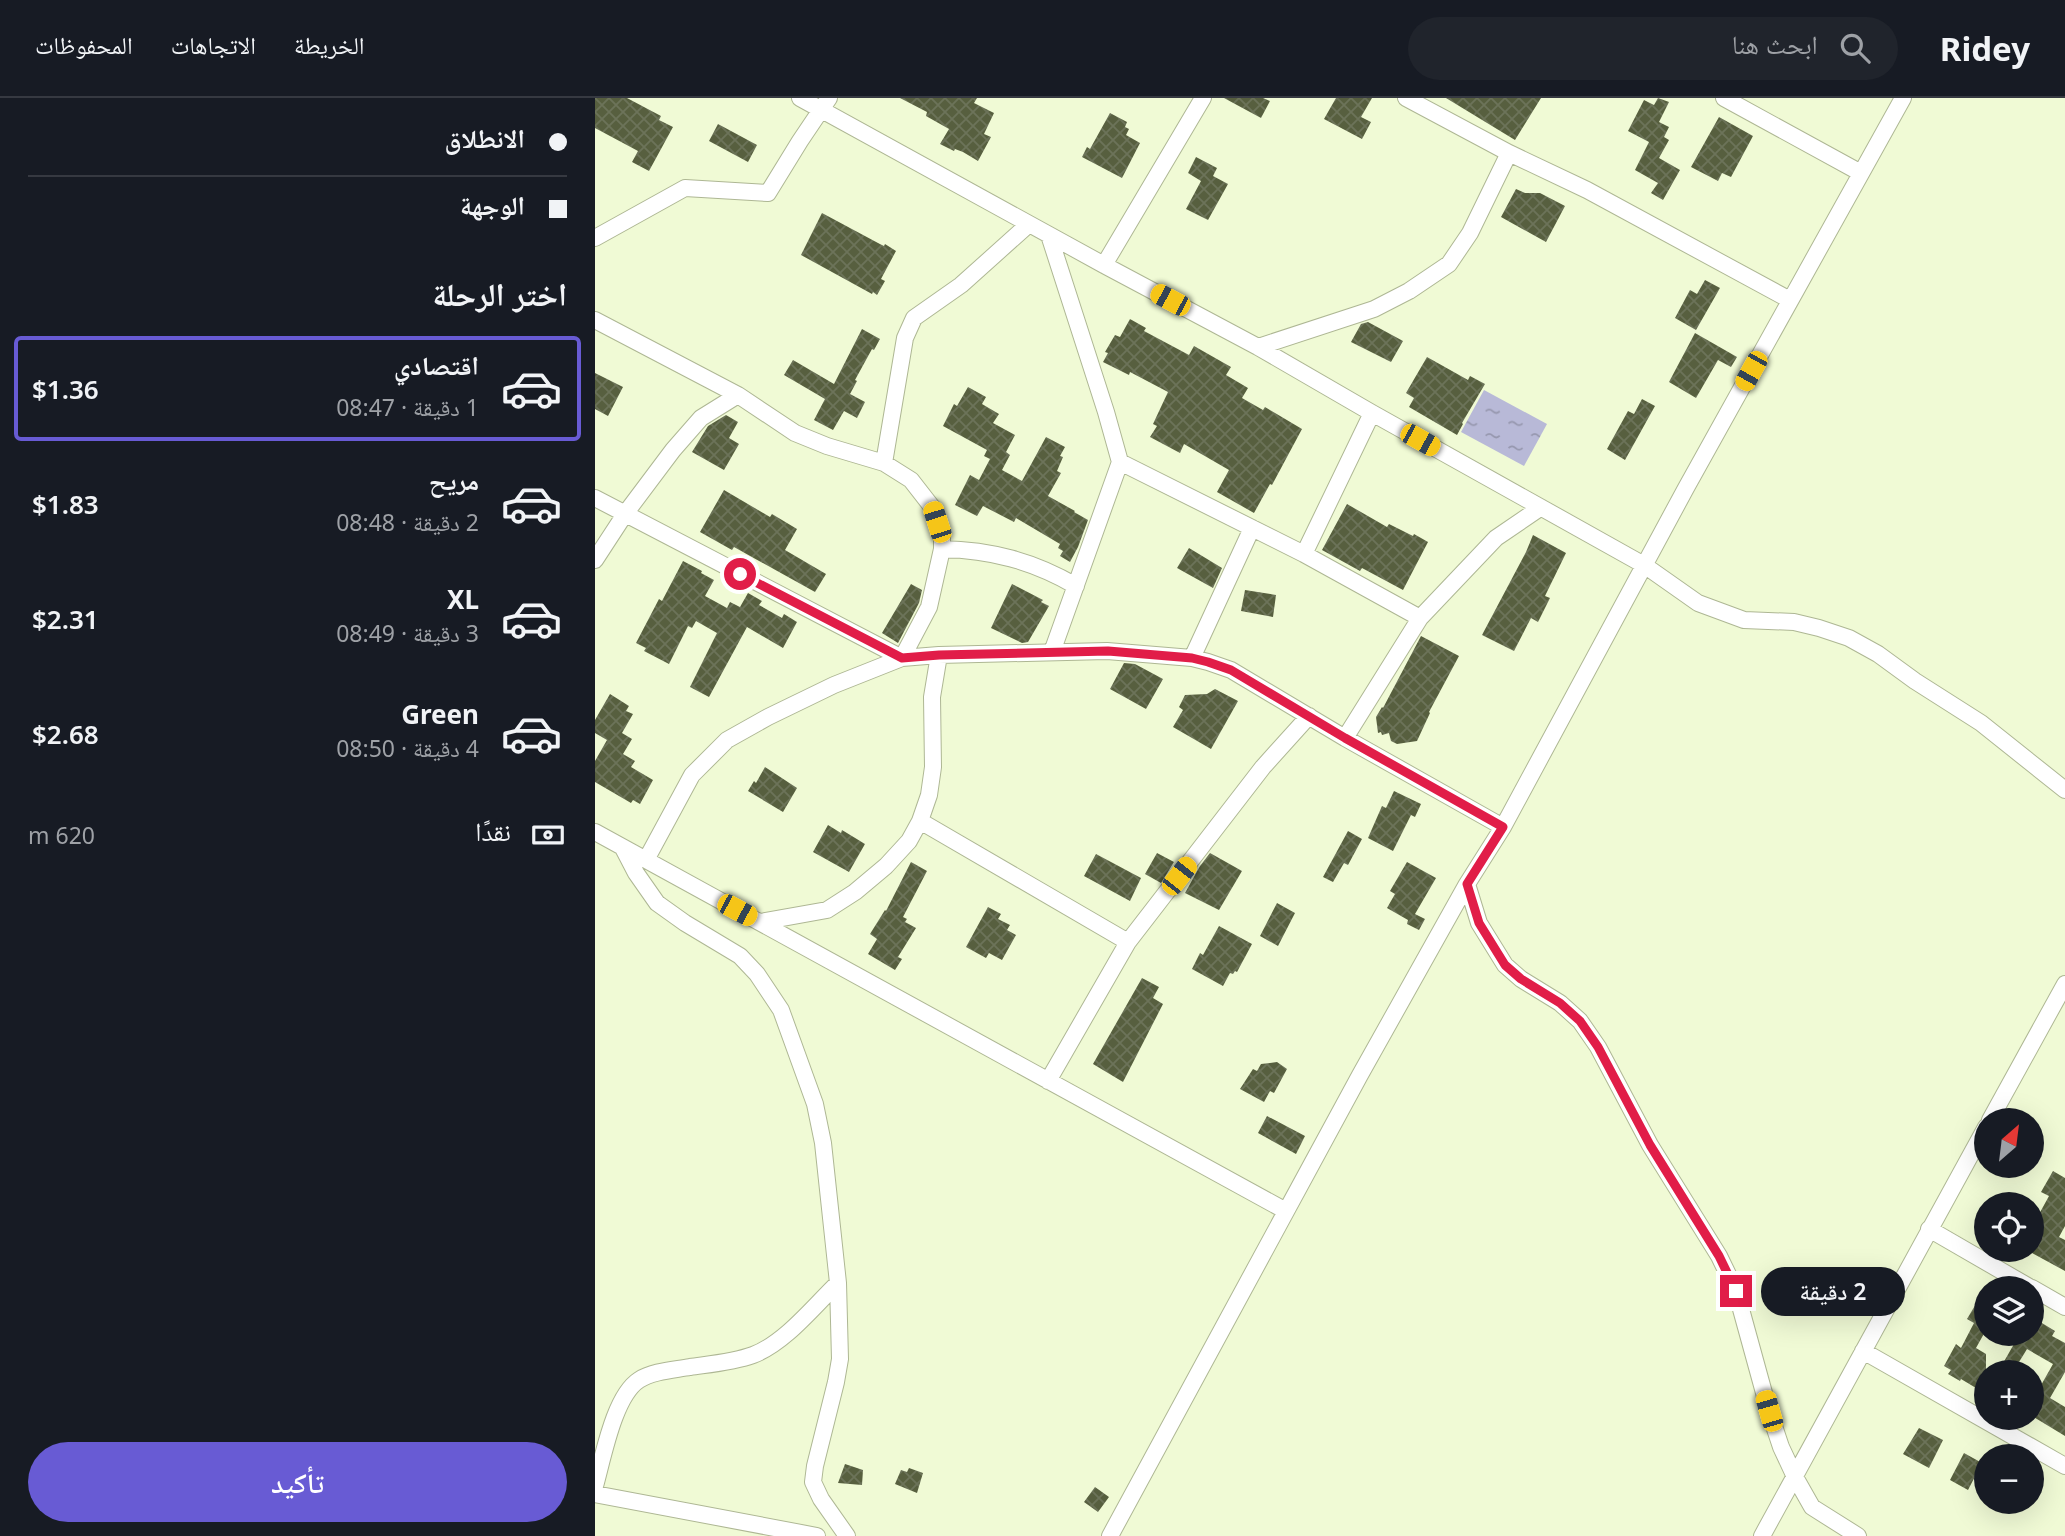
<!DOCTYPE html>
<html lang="ar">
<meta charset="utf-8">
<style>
:root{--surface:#171b24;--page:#20242c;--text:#f1f3f6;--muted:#9ea1a6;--line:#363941;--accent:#685bd4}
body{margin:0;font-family:"Noto Sans","Noto Naskh Arabic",sans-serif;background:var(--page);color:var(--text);direction:rtl;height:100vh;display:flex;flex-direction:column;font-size:26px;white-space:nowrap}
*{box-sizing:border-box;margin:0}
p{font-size:23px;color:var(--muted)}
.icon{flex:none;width:38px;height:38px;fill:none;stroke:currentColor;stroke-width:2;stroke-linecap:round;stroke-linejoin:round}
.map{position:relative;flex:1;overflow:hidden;direction:ltr}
.drawer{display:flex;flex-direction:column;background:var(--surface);width:595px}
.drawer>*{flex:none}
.top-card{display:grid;align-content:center;height:154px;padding:0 28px;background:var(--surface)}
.needle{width:46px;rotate:28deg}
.buttons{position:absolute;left:1379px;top:1010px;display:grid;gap:14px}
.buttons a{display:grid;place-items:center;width:70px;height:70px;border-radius:50%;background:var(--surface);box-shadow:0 7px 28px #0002;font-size:35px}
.end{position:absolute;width:32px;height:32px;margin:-16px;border:9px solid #e11d48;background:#fff;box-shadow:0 0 0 4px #fff}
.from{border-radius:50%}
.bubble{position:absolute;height:49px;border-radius:24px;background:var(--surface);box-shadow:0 7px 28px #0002;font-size:23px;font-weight:600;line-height:49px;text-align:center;direction:rtl}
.car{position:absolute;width:21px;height:42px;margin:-21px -10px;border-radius:9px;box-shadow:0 0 5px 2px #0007;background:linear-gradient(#f5c518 24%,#345 0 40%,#f5c518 0 76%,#345 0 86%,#f5c518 0)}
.top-card b{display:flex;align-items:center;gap:24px;height:66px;font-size:26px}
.top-card b+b{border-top:2px solid var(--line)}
.top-card i{width:18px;height:18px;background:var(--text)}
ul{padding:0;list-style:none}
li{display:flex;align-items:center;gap:21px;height:105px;margin:0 14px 10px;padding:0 14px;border:4px solid transparent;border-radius:7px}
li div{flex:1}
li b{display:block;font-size:26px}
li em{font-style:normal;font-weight:600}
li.on{border-color:var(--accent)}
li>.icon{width:63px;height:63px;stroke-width:1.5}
h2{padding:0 28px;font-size:32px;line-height:84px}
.pay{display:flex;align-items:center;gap:18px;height:77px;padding:0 28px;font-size:26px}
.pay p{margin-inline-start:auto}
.primary-button{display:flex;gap:14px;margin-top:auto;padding:14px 28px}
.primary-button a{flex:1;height:80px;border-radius:42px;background:var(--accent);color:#fff;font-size:28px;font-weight:600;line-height:80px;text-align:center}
header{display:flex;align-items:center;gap:42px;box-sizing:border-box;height:98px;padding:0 35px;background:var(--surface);border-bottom:2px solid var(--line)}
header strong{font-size:33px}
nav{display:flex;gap:38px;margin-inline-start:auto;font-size:24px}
.search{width:490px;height:63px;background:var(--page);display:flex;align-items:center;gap:18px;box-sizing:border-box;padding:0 24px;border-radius:38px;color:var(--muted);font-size:26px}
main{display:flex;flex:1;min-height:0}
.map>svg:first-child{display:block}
</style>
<header>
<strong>Ridey</strong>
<div class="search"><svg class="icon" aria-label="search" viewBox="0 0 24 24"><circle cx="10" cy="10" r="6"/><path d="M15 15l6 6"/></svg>ابحث هنا</div>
<nav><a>الخريطة</a><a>الاتجاهات</a><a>المحفوظات</a></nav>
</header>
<main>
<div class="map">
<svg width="1470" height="1438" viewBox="0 0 1470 1438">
<defs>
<pattern id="water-ripples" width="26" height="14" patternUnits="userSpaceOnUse" patternTransform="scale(1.75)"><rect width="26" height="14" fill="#b8b9d7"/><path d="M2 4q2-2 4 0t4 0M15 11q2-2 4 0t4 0" fill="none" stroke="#9697ae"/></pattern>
<pattern id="building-cross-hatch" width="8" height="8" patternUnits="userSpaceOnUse" patternTransform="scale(1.75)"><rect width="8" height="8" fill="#575f3f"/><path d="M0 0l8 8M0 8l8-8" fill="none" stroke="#6c7359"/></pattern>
</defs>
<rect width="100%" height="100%" fill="#f0fad5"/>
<path fill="url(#water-ripples)" d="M889 292 952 326 929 368 866 334Z"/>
<path fill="url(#building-cross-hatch)" d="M0 0H32L66 18 64 22 78 29 54 73 37 64 43 53 0 30Z
M305 0H382L379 5 399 15 389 36 396 39 383 63 368 54 360 51 359 53 345 46 354 31 331 18 332 14Z
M629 0H668L675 3 666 20Z
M741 0H777L766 19 776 24 767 41 729 21Z
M851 0H946L920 42Z
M1063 0 1074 4 1064 24 1074 29 1069 39 1074 42 1064 60 1085 72 1068 102 1056 95 1063 85 1040 72 1054 44 1033 33 1049 2 1059 7Z
M515 15 532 24 530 29 534 31 531 37 545 45 527 80 487 59 492 49 495 51Z
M1124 19 1158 38 1136 79 1127 75 1123 83 1096 69Z
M123 26 162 47 153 64 114 43Z
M601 59 622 70 618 78 633 86 613 122 591 111 606 83 593 75Z
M921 91 930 95H945L970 108 951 144 906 119Z
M227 115 283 145 289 148 290 146 301 153 286 181 290 183 282 197 278 194 277 196 206 157Z
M1110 182 1125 190 1101 232 1080 220 1095 192 1102 196Z
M535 221 551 230 549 233 594 257 599 248 636 269 631 277 653 290 647 300 668 312 670 309 707 331 677 387 675 386 659 415 622 394 634 372 589 346 585 355 555 339 562 328 558 326 573 294 535 274 534 277 508 264 513 255 510 254 520 237 525 239Z
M773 224 808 243 796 264 756 244 766 226Z
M267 231 285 241 279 252 277 251 260 282 262 283 255 296 270 304 262 320 249 313 238 332 219 322 230 301 189 277 198 262 239 286Z
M1100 235 1142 259 1136 269 1123 262 1101 300 1074 284Z
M832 259 873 282 875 278 890 286 867 325 868 326 862 337 814 309 819 300 811 295Z
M0 275 28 289 13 318 0 311Z
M373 289 391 299 387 306 404 316 398 325 420 337 411 354 415 357 407 372 427 383 451 339 470 349 465 358 468 359 462 373 466 375 453 398 480 413 479 414 493 422 483 449 475 464 465 458 468 453 463 450 465 446 421 420 419 424 388 408 382 418 360 407 375 377 384 382 395 361 389 358 392 352 348 328 359 306 362 308Z
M1047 301 1060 308 1030 362 1012 351 1033 313 1039 316Z
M131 317 143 324 134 340 144 346 129 372 97 354 113 328Z
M129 392 175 419 177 416 202 431 190 452 231 476 220 494 139 449 137 452 105 434Z
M752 406 792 429 794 426 818 438 819 436 833 444 808 492 767 470 765 473 727 452Z
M938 437 971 455 950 498 955 500 943 524 936 520 919 553 887 537 931 454Z
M594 450 627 470 618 490 582 470Z
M88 463 107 473 106 475 119 482 110 498 132 510 135 504 145 509 153 495 167 503 164 507 187 520 189 516 202 524 188 550 152 529 114 599 95 589 122 535 101 523 97 530 93 528 74 566 49 553 51 550 41 545 64 501 67 503Z
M316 486 327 492 324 505 303 545 287 535Z
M417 486 448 502 446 504 454 508 433 544 427 545 396 530Z
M650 492 681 497 678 519 646 513Z
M826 538 864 558 834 614 835 615 822 643 802 646 796 643 794 635 787 637 786 634 783 635 781 619 787 609 788 610Z
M529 565 540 566 568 581 551 611 515 591Z
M620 591 643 603 616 651 578 629 588 612 584 609 590 597 612 596Z
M15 596 34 608 31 613 38 616 27 635 37 641 28 656 40 663 36 669 58 682 45 706 38 702 36 705 0 684V663L12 642 0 635V622Z
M170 669 202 690 188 714 153 693 159 683 161 685Z
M799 693 826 706 820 719 816 717 798 753 773 740 787 708 791 710Z
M233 727 246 735 247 732 270 746 254 774 218 754Z
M753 733 767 741 753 767 749 765 738 784 728 779Z
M562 755 579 764 566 785 550 776Z
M615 755 647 773 624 812 590 795 605 768Z
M501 756 546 780 535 803 489 778Z
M316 764 332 773 308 819 312 821 310 824 321 830 303 859 307 861 300 872 273 856 282 841 275 836 290 812 291 813Z
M812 764 841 780 820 816 830 821 824 832 812 826 813 822 792 810 800 796 795 793Z
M682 805 700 815 683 848 665 838Z
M393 809 406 816 403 821 415 827 412 832 421 837 407 862 394 855 391 860 371 849Z
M624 828 657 846 642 874 640 873 638 876 635 875 628 888 597 871 605 855 608 857Z
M547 880 564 889 558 900 568 906 528 984 498 966Z
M682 964 692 971 679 995 675 993 669 1004 645 991 658 971 662 973 666 966Z
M672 1018 710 1038 701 1056 663 1035Z
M1458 1073 1470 1080V1128L1464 1139 1470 1142V1173L1437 1155V1125L1441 1117 1443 1118 1454 1098 1446 1094Z
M1391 1189V1232L1381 1250 1391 1256V1296L1366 1281 1365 1283 1353 1276 1356 1272 1349 1268 1361 1246 1366 1250 1379 1225 1372 1221Z
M1437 1219 1460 1233 1457 1238 1470 1245V1274L1455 1300 1470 1309V1338L1437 1318V1284L1445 1289 1458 1266 1432 1251 1418 1274H1403L1419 1246 1401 1236H1437Z
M1324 1330 1348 1342 1334 1370 1308 1356Z
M1369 1355 1387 1365 1373 1392 1355 1382Z
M250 1366 268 1372 267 1387 243 1385Z
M314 1370 328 1375 322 1395 300 1386 306 1372 312 1374Z
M500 1389 514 1399 503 1414 489 1404Z"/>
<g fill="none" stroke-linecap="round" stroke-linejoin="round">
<g stroke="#aeb794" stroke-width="18">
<path id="minor" d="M205 0 509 167 663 249 777 315 1049 467 1103 505 1149 522 1199 524 1224 530 1254 540 1283 556 1320 583 1386 625 1470 692
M811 0 914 55 992 92 1195 202
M1129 0 1266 75
M454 137 511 314 525 364 457 554
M0 140 90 90 173 95 205 43 234 0
M509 167 608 0
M0 222 143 297 200 335 232 348 289 365 316 382 337 409 347 439V451L334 509 307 560 0 400
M663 249 779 211 814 193 854 166 875 135 914 55
M525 364 709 456 825 520
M289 365 310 240 319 220 366 187 434 126
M347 451C396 452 438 463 481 488
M709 456 777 315
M0 462 30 416 78 352 106 320 143 297
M597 560 657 430
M750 640 825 520 901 440 945 410
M325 723 533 844
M0 734 691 1113
M28 750 41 775 62 805 90 825 145 858 162 876 186 912 220 1006 228 1045 243 1185 245 1261 241 1284 220 1368 218 1384 226 1401 252 1438
M51 762 97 677 132 642 173 619 239 587 307 560 344 557 512 553 597 560 613 564 636 572 750 640 908 729
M872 786 884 825 910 867 926 881 965 905 985 923 1003 949 1055 1047 1124 1158 1141 1193 1174 1313 1186 1349 1200 1379 1217 1409 1263 1438
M165 824 232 812 260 794 291 768 314 743 325 723 334 697 338 669 337 599 344 557
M453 983 533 844 668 669 714 618
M1395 1022 1470 886
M1334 1131 1436 1190
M1437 1190 1470 1209
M1268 1253 1470 1368
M0 1388C8 1360 19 1298 44 1282 58 1273 79 1272 95 1269 116 1266 139 1264 158 1257 190 1245 219 1208 243 1185
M0 1396 222 1438
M515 1438 765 977 872 786 908 729 1091 390 1308 0
M1167 1438 1391 1029"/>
</g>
<use href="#minor" stroke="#fff" stroke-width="16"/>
</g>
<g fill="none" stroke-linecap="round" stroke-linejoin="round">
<path stroke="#e11d48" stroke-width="9" d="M145 476 307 560 344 557 513 553 597 560 613 564 636 572 750 640 908 729 872 786 884 825 910 867 926 881 965 905 985 923 1003 949 1055 1047 1124 1158 1141 1193"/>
</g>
</svg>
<div class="buttons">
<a><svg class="needle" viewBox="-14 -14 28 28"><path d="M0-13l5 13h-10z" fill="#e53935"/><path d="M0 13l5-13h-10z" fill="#9ea1a6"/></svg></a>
<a><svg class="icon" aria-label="locate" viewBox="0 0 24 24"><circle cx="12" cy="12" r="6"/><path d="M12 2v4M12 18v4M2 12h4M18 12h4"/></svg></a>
<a><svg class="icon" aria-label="layers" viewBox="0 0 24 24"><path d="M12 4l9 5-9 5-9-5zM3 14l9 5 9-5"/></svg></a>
<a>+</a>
<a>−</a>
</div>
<i class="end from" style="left:145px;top:476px"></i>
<i class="end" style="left:1141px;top:1193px"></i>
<div class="bubble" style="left:1166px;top:1169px;width:144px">2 دقيقة</div>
<i class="car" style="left:575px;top:202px;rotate:298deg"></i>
<i class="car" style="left:1156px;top:273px;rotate:209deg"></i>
<i class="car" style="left:825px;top:342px;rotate:119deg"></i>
<i class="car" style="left:342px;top:424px;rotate:342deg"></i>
<i class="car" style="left:584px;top:778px;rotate:38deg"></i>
<i class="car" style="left:142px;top:812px;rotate:118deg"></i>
<i class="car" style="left:1174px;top:1313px;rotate:344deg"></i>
</div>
<section class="drawer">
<div class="top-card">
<b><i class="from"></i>الانطلاق</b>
<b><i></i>الوجهة</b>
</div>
<h2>اختر الرحلة</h2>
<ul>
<li class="on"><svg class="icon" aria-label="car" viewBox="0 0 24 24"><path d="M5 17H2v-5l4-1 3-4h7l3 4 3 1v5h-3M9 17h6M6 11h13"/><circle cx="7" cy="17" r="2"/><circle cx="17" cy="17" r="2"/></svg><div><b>اقتصادي</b><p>1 دقيقة · 08:47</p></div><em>$1.36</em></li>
<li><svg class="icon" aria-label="car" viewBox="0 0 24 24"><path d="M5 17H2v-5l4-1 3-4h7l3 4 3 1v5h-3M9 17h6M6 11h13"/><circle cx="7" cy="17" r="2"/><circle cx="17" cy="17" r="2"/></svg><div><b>مريح</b><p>2 دقيقة · 08:48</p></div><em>$1.83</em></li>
<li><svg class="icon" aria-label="car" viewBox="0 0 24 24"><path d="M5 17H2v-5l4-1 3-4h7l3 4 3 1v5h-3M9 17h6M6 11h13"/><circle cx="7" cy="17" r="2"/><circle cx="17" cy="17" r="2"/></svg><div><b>XL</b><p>3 دقيقة · 08:49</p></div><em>$2.31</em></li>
<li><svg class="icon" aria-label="car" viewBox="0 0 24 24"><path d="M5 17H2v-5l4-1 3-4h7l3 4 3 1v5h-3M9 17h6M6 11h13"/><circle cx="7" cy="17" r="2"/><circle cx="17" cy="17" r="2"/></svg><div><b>Green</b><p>4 دقيقة · 08:50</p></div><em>$2.68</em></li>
</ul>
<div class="pay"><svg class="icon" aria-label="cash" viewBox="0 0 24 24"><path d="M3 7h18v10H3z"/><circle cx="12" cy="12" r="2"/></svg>نقدًا<p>620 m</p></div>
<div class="primary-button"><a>تأكيد</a></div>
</section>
</main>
